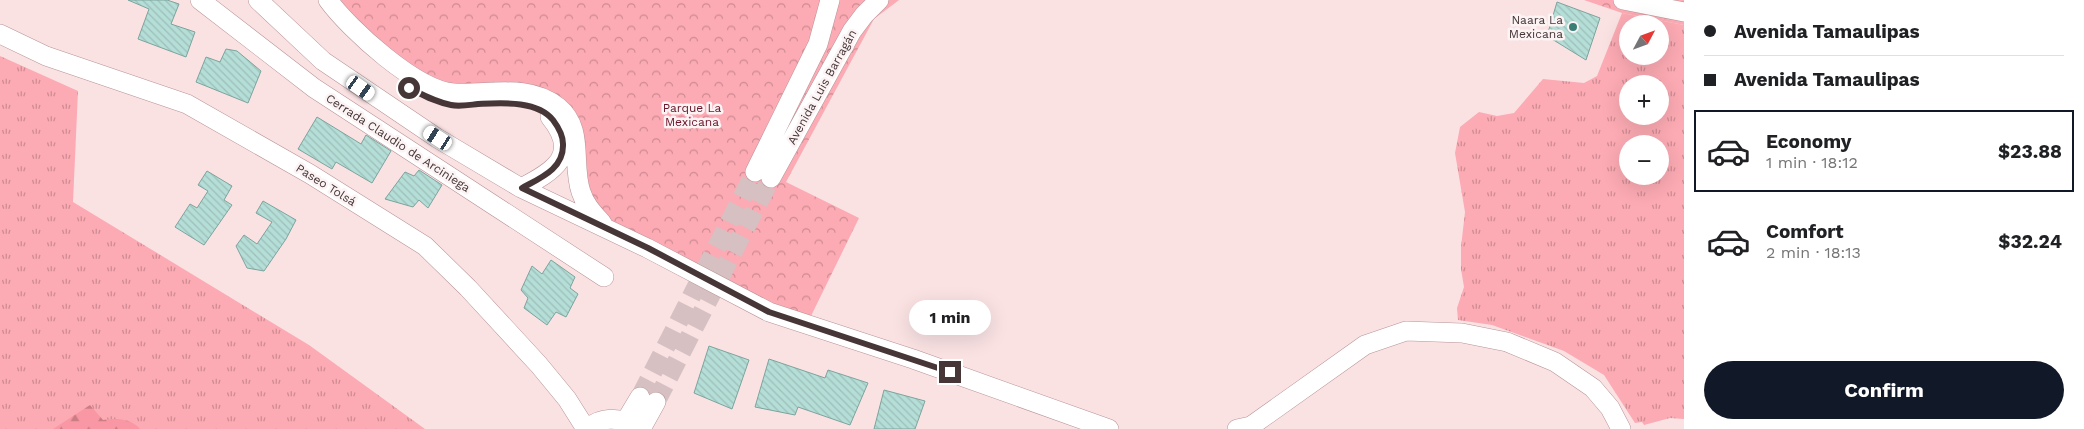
<!DOCTYPE html>
<meta charset="utf-8">
<style>
:root{--surface:#fff;--page:#f2f2f2;--text:#202124;--muted:#757577;--line:#e0e0e0;--accent:#111827}
body{margin:0;font-family:"Work Sans",sans-serif;background:var(--page);color:var(--text);height:100vh;display:flex;flex-direction:column;font-size:19px;white-space:nowrap}
*{box-sizing:border-box;margin:0}
p{font-size:16px;color:var(--muted)}
.icon{flex:none;width:28px;height:28px;fill:none;stroke:currentColor;stroke-width:2;stroke-linecap:round;stroke-linejoin:round}
.map{position:relative;flex:1;overflow:hidden}
.sheet{display:flex;flex-direction:column;background:var(--surface);width:400px}
.sheet>*{flex:none}
.guide{display:grid;align-content:center;height:110px;padding:0 20px;background:var(--surface)}
.needle{width:32px;rotate:49deg}
.tools{position:absolute;left:1619px;top:15px;display:grid;gap:10px}
.tools a{display:grid;place-items:center;width:50px;height:50px;border-radius:50%;background:var(--surface);box-shadow:0 5px 20px #0002;font-size:25px}
.end{position:absolute;width:22px;height:22px;margin:-11px;border:6px solid #463637;background:#fff;box-shadow:0 0 0 2px #fff}
.from{border-radius:50%}
.bubble{position:absolute;height:35px;border-radius:18px;background:var(--surface);box-shadow:0 5px 20px #0002;font-size:16px;font-weight:700;line-height:35px;text-align:center}
.car{position:absolute;width:15px;height:30px;margin:-15px -8px;border-radius:6px;box-shadow:0 0 4px 1px #0007;background:linear-gradient(#fff 24%,#345 0 40%,#fff 0 76%,#345 0 86%,#fff 0)}
.guide b{display:flex;align-items:center;gap:18px;height:48px;font-size:19px}
.guide b+b{border-top:1px solid var(--line)}
.guide i{width:12px;height:12px;background:var(--text)}
ul{padding:0;list-style:none}
li{display:flex;align-items:center;gap:15px;height:82px;margin:0 10px 8px;padding:0 10px;border:2px solid transparent;border-radius:0px}
li div{flex:1}
li b{display:block;font-size:19px}
li em{font-style:normal;font-weight:700}
li.current{border-color:var(--accent)}
li>.icon{width:45px;height:45px;stroke-width:1.5}
.action{display:flex;gap:10px;margin-top:auto;padding:10px 20px}
.action a{flex:1;height:58px;border-radius:30px;background:var(--accent);color:#fff;font-size:20px;font-weight:700;line-height:58px;text-align:center}
main{display:flex;flex:1;min-height:0}
.map>svg:first-child{display:block}
</style>
<main>
<div class="map">
<svg width="1684" height="429" viewBox="0 0 1684 429">
<defs>
<pattern id="grass-tufts" width="24" height="20" patternUnits="userSpaceOnUse" patternTransform="scale(1.25)"><rect width="24" height="20" fill="#fcaab3"/><path d="M3 7l-1-3M5 7V3M7 7l1-3M15 17l-1-3M17 17v-4M19 17l1-3" fill="none" stroke="#ce8b92"/></pattern>
<pattern id="forest-firs" width="22" height="20" patternUnits="userSpaceOnUse" patternTransform="scale(1.25)"><rect width="22" height="20" fill="#f998a4"/><path d="M5 1l3.5 6h-7zM16 11l3.5 6h-7z" fill="#cb7d86"/></pattern>
<pattern id="park-crowns" width="20" height="18" patternUnits="userSpaceOnUse" patternTransform="scale(1.25)"><rect width="20" height="18" fill="#fcaab3"/><path d="M2 6a3 3 0 1 1 6 0M12 15a3 3 0 1 1 6 0" fill="none" stroke="#ce8b92"/></pattern>
<pattern id="building-back-hatch" width="6" height="6" patternUnits="userSpaceOnUse" patternTransform="scale(1.25)"><rect width="6" height="6" fill="#b4ded7"/><path d="M-1 5l2 2M0 0l6 6M5-1l2 2" fill="none" stroke="#9cbfb9"/></pattern>
</defs>
<rect width="100%" height="100%" fill="#fae2e3"/>
<path fill="url(#grass-tufts)" fill-rule="evenodd" d="M1622 13 1684 25V419L1670 418 1644 425 1642 422 1635 423 1604 375 1564 351 1492 325 1458 320 1457 308 1464 287 1461 269V247L1465 212 1455 153 1460 127 1479 112 1497 116 1514 113 1543 79 1584 83 1597 76ZM1628 24H1660V56H1628ZM1628 84H1660V116H1628ZM1628 144H1660V176H1628Z
M0 56 78 91 73 202 309 345 425 429H0Z"/>
<path fill="url(#forest-firs)" d="M90 405 103 420C115 418 131 418 140 429H53Z"/>
<path fill="url(#park-crowns)" d="M335 0H899L874 19 786 182 859 218 810 318 788 311 605 222 593 207 551 98 437 84 387 48Z
M1584 0H1684V25L1622 13Z"/>
<path fill="url(#building-back-hatch)" stroke="#7ca49d" d="M128 0H167L179 4 171 24 195 32 186 57 138 39 149 9Z
M1557 2 1600 18 1586 60 1547 36Z
M226 49 237 51 261 71 248 103 196 82 206 57 220 62Z
M317 117 361 144 366 135 391 151 372 183 336 162 332 169 298 149Z
M419 170 442 185 428 208 419 200 413 207 385 199 405 172 414 176Z
M207 171 232 186 224 200 232 205 204 245 175 227 190 204 197 208 208 191 198 185Z
M263 201 296 220 286 239 264 271 247 268 236 246 244 235 257 244 272 222 256 213Z
M551 260 575 277 570 288 578 294 566 317 556 312 547 325 524 308 528 298 521 290 532 266 542 274Z
M709 346 749 360 732 409 694 393Z
M769 359 825 378 828 370 868 383 850 425 798 407 795 415 755 407Z
M884 390 925 401 915 429H874Z"/>
<g fill="none" stroke-linecap="round" stroke-linejoin="round">
<path stroke="#d6c0c1" stroke-width="19" stroke-dasharray="19 9" stroke-linecap="butt" d="M640 397 755 172
M656 402 771 178"/>
<g stroke="#b89397" stroke-width="20">
<path id="minor" d="M200 0 314 88 604 277
M258 0 323 61 437 138 521 188 647 248 769 312 913 359 1109 429
M328 0C350 30 417 91 454 93 489 95 528 83 558 107 585 129 571 163 581 192 585 205 594 214 602 223
M1623 0 1684 12
M0 34 46 56 187 104 310 174 425 246 468 288 539 365 567 399 586 429
M755 172 818 44 830 0
M771 178 852 31 864 15 879 0
M521 188C554 171 581 155 550 117
M625 422 640 397
M586 429C601 417 620 415 635 429
M641 429 656 402
M1237 429 1251 426 1365 345 1406 331 1462 333 1507 342 1555 362 1593 388 1610 408 1621 429"/>
</g>
<use href="#minor" stroke="#fff" stroke-width="19"/>
</g>
<g fill="none" stroke-linecap="round" stroke-linejoin="round">
<path stroke="#463637" stroke-width="6" d="M409 88C423 95 435 102 451 105 459 107 469 105 478 104 501 103 537 100 553 120 559 128 563 135 563 144 564 169 540 178 522 188L648 248 769 312 950 372"/>
</g>
<circle fill="#387e74" stroke="#fcf3f4" stroke-width="2" cx="1573" cy="27" r="5"/>
<g text-anchor="middle" stroke-width="5" stroke-linejoin="round" paint-order="stroke">
<g font-size="12" fill="#463637" stroke="#fcf3f4" text-anchor="end">
<text x="1563" y="24">Naara La<tspan x="1563" dy="14">Mexicana</tspan></text>
</g>
<g font-size="12" fill="#463637" stroke="#fcf3f4">
<text transform="translate(822 87) rotate(-61)" y="4">Avenida Luis Barragán</text>
<text transform="translate(398 143) rotate(33)" y="4">Cerrada Claudio de Arciniega</text>
<text transform="translate(326 185) rotate(32)" y="4">Paseo Tolsá</text>
</g>
<g font-size="12" fill="#691429" stroke="#fcf3f4">
<text x="692" y="112">Parque La<tspan x="692" dy="14">Mexicana</tspan></text>
</g>
</g>
</svg>
<div class="tools">
<a><svg class="needle" viewBox="-14 -14 28 28"><path d="M0-13l5 13h-10z" fill="#e53935"/><path d="M0 13l5-13h-10z" fill="#757577"/></svg></a>
<a>+</a>
<a>−</a>
</div>
<i class="end from" style="left:409px;top:88px"></i>
<i class="end" style="left:950px;top:372px"></i>
<div class="bubble" style="left:909px;top:300px;width:82px">1 min</div>
<i class="car" style="left:361px;top:88px;rotate:125deg"></i>
<i class="car" style="left:438px;top:138px;rotate:303deg"></i>
</div>
<section class="sheet">
<div class="guide">
<b><i class="from"></i>Avenida Tamaulipas</b>
<b><i></i>Avenida Tamaulipas</b>
</div>
<ul>
<li class="current"><svg class="icon" aria-label="car" viewBox="0 0 24 24"><path d="M5 17H2v-5l4-1 3-4h7l3 4 3 1v5h-3M9 17h6M6 11h13"/><circle cx="7" cy="17" r="2"/><circle cx="17" cy="17" r="2"/></svg><div><b>Economy</b><p>1 min · 18:12</p></div><em>$23.88</em></li>
<li><svg class="icon" aria-label="car" viewBox="0 0 24 24"><path d="M5 17H2v-5l4-1 3-4h7l3 4 3 1v5h-3M9 17h6M6 11h13"/><circle cx="7" cy="17" r="2"/><circle cx="17" cy="17" r="2"/></svg><div><b>Comfort</b><p>2 min · 18:13</p></div><em>$32.24</em></li>
</ul>
<div class="action"><a>Confirm</a></div>
</section>
</main>
